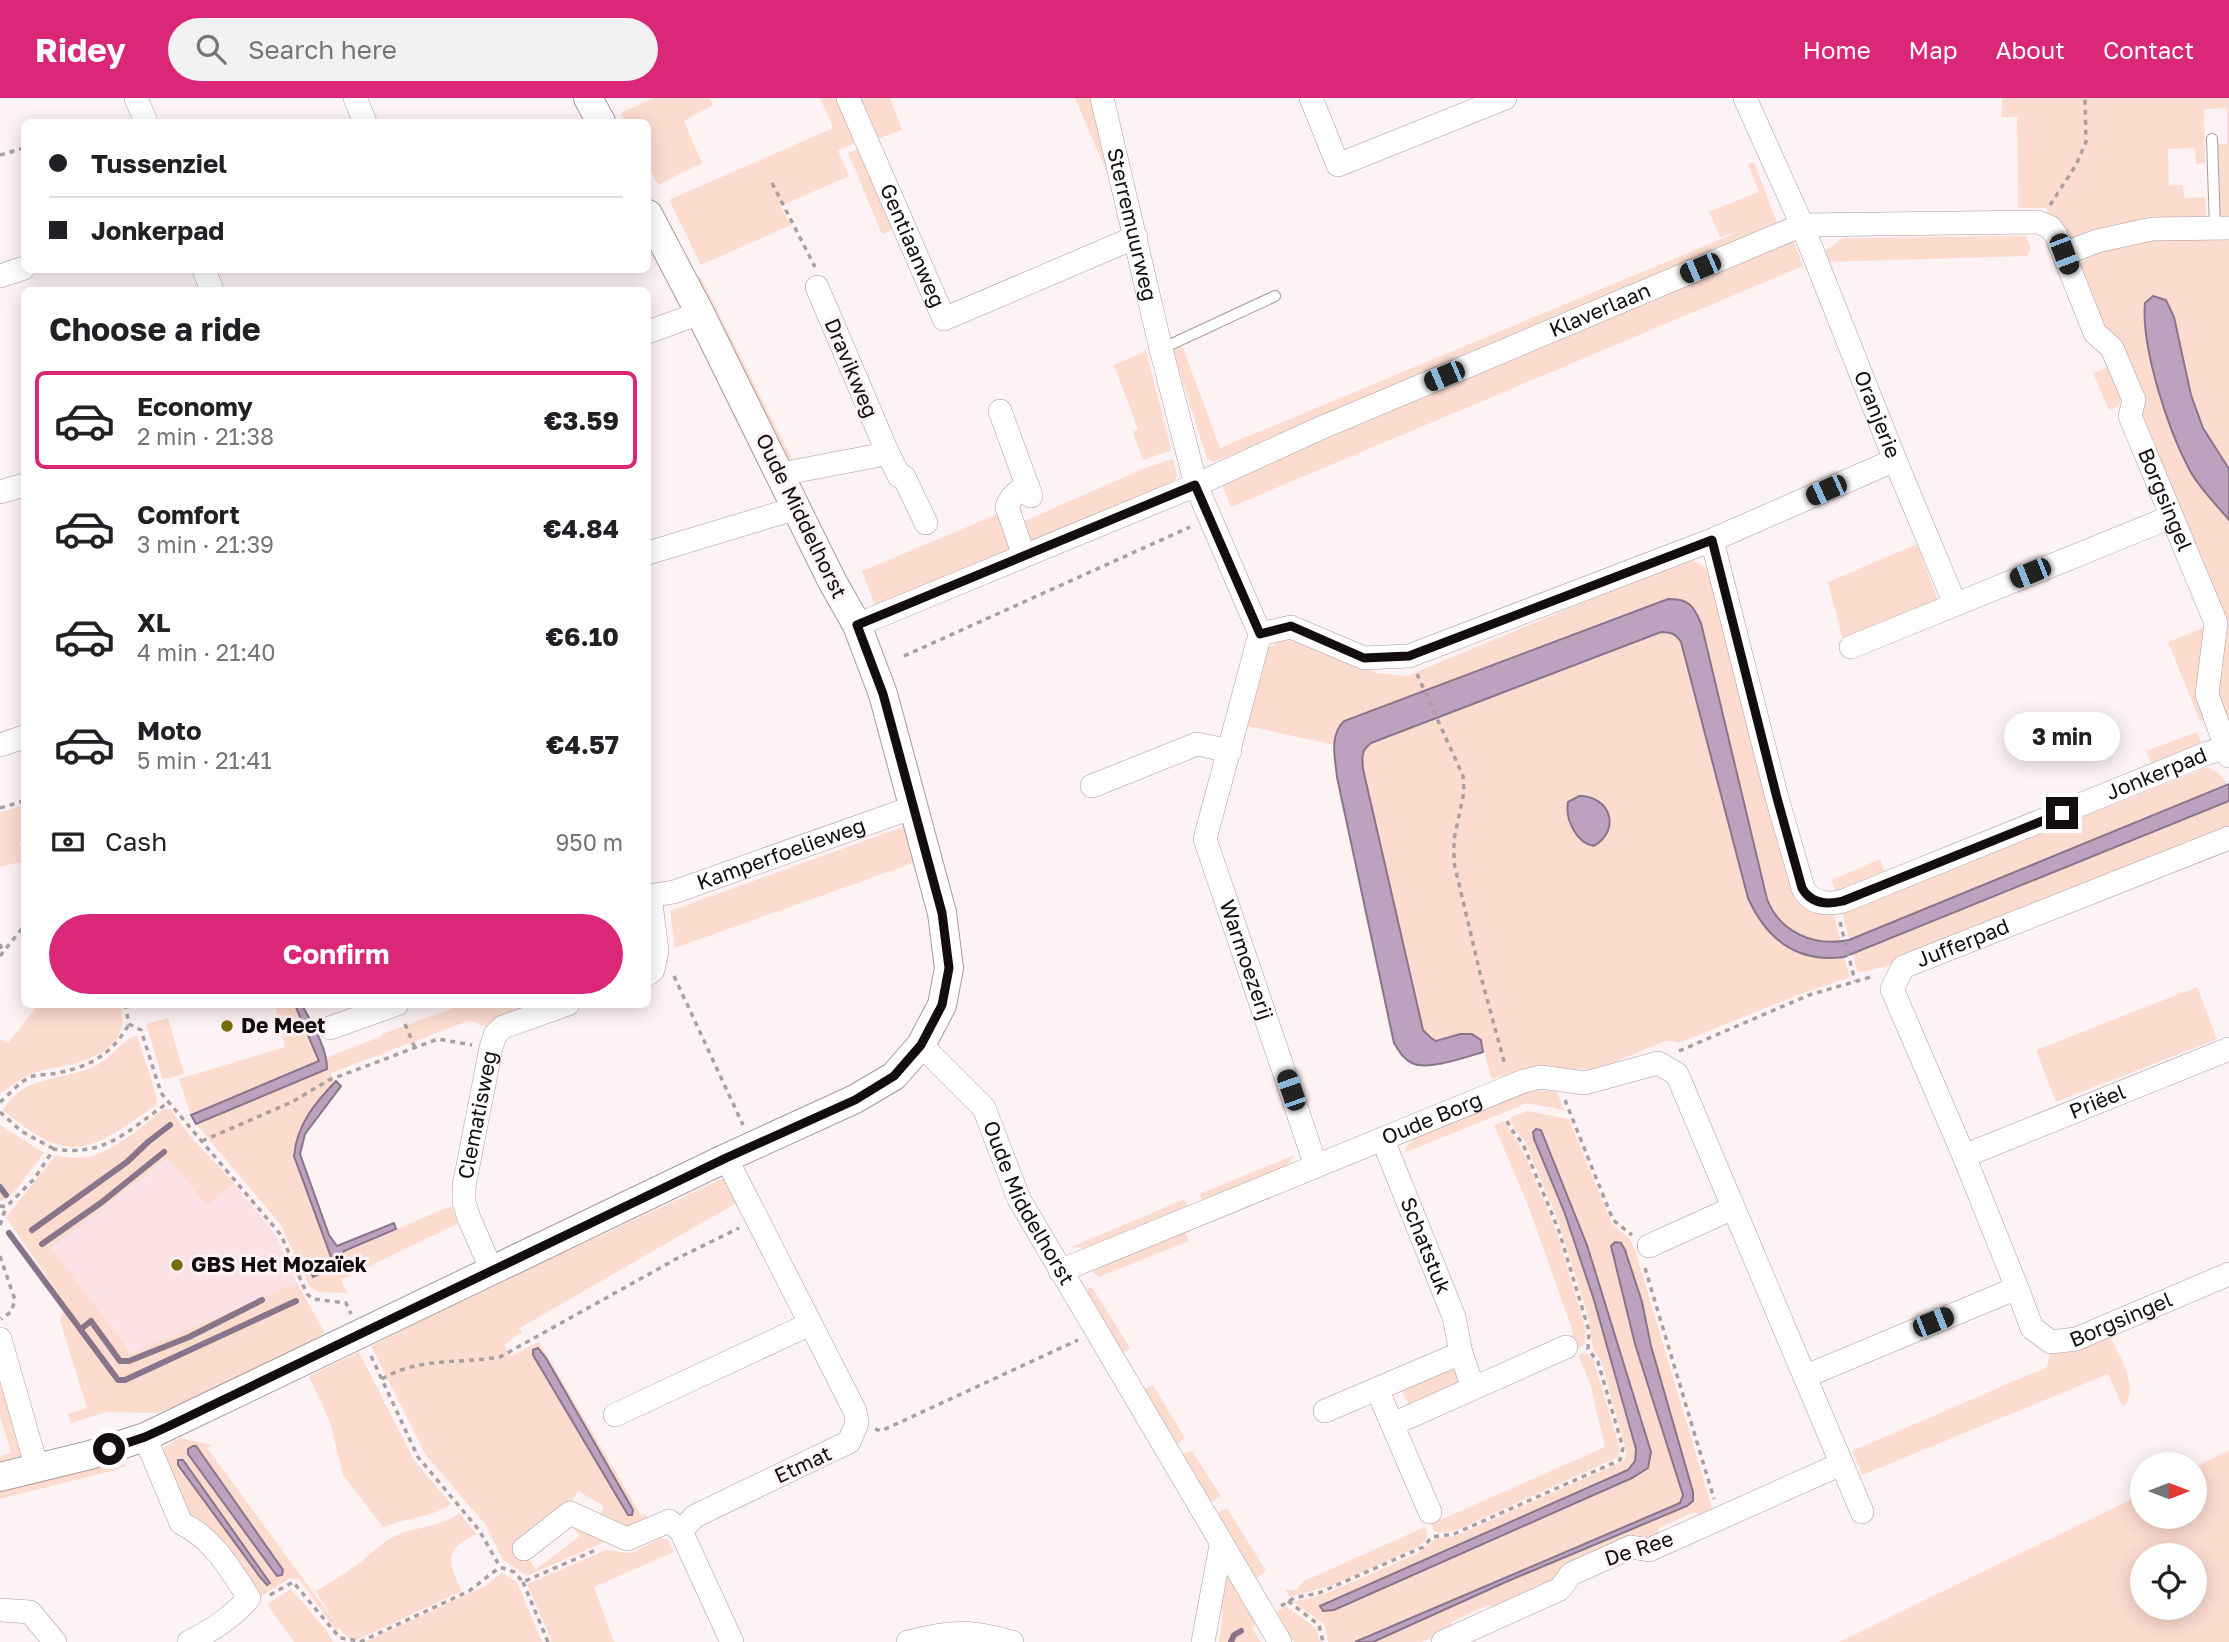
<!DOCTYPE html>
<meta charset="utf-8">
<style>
:root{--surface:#fff;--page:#f2f2f2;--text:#202124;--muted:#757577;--line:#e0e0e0;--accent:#db2777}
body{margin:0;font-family:"Golos Text",sans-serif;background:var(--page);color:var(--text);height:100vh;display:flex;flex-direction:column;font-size:26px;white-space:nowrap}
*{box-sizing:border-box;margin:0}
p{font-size:23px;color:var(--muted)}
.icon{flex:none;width:38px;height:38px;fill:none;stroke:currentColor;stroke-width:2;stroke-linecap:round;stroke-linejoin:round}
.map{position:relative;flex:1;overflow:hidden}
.details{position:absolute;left:21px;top:189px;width:630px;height:721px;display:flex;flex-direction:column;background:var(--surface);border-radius:10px;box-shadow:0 4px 18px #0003}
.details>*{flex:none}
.hud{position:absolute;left:21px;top:21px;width:630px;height:154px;border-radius:10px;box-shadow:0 4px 18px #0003;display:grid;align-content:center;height:154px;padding:0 28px;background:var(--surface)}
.needle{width:46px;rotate:90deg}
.tools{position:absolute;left:2130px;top:1354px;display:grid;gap:14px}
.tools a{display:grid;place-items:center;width:77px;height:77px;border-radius:50%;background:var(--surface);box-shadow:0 4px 18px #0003;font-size:35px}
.end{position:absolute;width:32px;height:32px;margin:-16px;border:9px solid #130d0f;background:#fff;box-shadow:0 0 0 4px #fff}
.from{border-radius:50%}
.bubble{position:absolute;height:49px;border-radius:24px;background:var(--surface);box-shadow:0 4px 18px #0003;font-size:23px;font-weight:700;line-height:49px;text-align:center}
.car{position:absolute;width:21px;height:42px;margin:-21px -10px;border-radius:9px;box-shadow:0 0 5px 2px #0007;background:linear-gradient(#222 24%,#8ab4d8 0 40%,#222 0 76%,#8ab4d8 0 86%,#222 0)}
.hud b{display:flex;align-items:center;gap:24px;height:66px;font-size:26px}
.hud b+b{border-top:2px solid var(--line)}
.hud i{width:18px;height:18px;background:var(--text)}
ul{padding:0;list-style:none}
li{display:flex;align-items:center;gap:21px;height:98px;margin:0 14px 10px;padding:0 14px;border:4px solid transparent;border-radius:10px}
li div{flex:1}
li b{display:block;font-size:26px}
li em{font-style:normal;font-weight:700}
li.selected{border-color:var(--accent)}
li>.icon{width:63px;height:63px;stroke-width:1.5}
h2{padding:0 28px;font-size:32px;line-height:84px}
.pay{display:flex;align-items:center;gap:18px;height:77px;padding:0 28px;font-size:26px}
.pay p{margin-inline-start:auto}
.cta{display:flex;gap:14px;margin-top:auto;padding:14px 28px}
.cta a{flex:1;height:80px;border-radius:42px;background:var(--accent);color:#fff;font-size:28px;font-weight:700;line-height:80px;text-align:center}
header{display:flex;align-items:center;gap:42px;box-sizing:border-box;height:98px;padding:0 35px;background:var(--accent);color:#fff}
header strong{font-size:33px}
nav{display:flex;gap:38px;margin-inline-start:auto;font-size:24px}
.search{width:490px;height:63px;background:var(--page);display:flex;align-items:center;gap:18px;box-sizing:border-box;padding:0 24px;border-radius:38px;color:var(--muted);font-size:26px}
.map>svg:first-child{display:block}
</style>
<header>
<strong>Ridey</strong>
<div class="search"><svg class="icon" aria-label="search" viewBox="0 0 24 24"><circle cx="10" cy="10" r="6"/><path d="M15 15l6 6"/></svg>Search here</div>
<nav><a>Home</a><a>Map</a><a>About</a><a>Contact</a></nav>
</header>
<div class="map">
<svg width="2229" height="1544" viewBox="0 0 2229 1544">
<rect width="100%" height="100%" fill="#fdf2f4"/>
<path fill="#fce1e7" d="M169 1060 207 1108 234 1085 276 1137 297 1185 133 1255 50 1150Z"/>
<path fill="#fddcd0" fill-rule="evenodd" d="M653 0H709L713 7 684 23 702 65 658 87 648 67V24H626L621 15Z
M820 0H840L858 43 838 53 849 78 780 108 791 127 701 167 669 102 833 30Z
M856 0H890L902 32 874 42Z
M1075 0H1094L1112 74 1107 75Z
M2002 0H2229V122L2220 119 2218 46H2227V10L2204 11 2205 65 2196 66 2195 50 2168 51 2169 88 2183 87 2184 100 2205 99 2206 118 2203 121 2073 142 2069 141 2047 117V110H2018L2017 19H2002Z
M861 50 896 130 882 136 848 55Z
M1754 64 1777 125 1214 364 1207 361 1173 253 1182 247 1220 350 1738 134 1720 139 1709 114 1759 94 1748 66Z
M2229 137V371C2196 326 2183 274 2174 219L2144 214 2149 250 2155 276 2190 372 2229 422V623L2220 601 2219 592 2227 534 2225 517 2141 318 2144 297 2121 243 2105 231 2081 175 2083 165 2093 153 2162 139Z
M2026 138 2031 151 2027 158 1826 164 1824 154 1843 140Z
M1792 140 1803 168 1231 409 1222 386Z
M700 178 795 367 787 370 691 182Z
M1146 253 1171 350 1170 353 1143 362 1133 334 1138 331 1114 267Z
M2108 269 2121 297 2119 308 2109 312 2093 275Z
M1173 361 1177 378 1171 388 875 507 862 473 1005 413 1011 429 1145 370Z
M1917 446 1938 503 1843 542 1828 484Z
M1687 461 1701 466 1711 476 1792 792 1833 815 1841 843C1811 847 1789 834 1771 812L1701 525 1690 506 1334 639V647L1243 627 1268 550 1279 543 1292 542 1376 575 1407 578Z
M2205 529V622L2200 623 2168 544Z
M1661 534C1671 534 1676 536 1681 544L1748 800 1756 817 1811 859 1828 861 1844 859 1850 879 1798 897 1679 945 1673 943H1665L1598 971H1531L1492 981C1488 971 1485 952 1481 944 1472 925 1447 943 1436 942 1430 942 1426 935 1423 932L1363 671C1362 659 1361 653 1371 645ZM1579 698 1609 716V729L1584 744 1570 725 1568 704Z
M2197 634 2201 644 2198 647 2153 668 2146 653Z
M2208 669 2218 675 2228 687 1849 842 1842 814Z
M2229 703V727L2217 734 1887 868 1863 874 1857 873 1853 856Z
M24 707V743L19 745 24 763 0 769V714Z
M905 728 916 764 675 850 670 813Z
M1880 761 1885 776 1836 797 1832 782Z
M2197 889 2217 941 2056 1004 2036 952Z
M38 907H121L123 925 117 941 102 955 78 965 40 973 24 979 0 996V941L8 945Z
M275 907H295L319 963 191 1017 179 981 285 949Z
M462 907H532C516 912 499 917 487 930L476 924 468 923 331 975 333 985C314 1008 297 1027 295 1058L331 1160 310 1172 344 1153 451 1108 459 1125 341 1182 347 1195 319 1194 310 1189 280 1126 196 1026 327 971V960L333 957 382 938V936Z
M168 920 184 976 163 982 146 926Z
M137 937 157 1000 156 1007C90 1053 71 1070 3 1012 24 975 65 984 99 966 113 958 123 941 137 937Z
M1535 992 1557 994 1564 1012 1527 1005 1404 1055 1407 1048 1417 1037 1521 995Z
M163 1011 171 1012 189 1037 234 1085 207 1108 168 1060 51 1150 132 1255 297 1185 325 1235 237 1283 158 1315 107 1314 71 1325 68 1316 87 1310 60 1222 66 1207 6 1119 56 1057C63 1058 71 1060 78 1060 107 1060 142 1029 163 1011Z
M1527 1013 1569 1021 1612 1126 1629 1140 1635 1152 1713 1413 1703 1418 1694 1414 1659 1430 1658 1438 1496 1510 1487 1507 1452 1524 1449 1532 1422 1544H1373L1508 1483 1687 1408 1692 1403 1693 1394 1651 1248 1642 1204 1621 1145 1635 1246 1683 1397 1680 1405 1355 1544H1328L1325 1527 1293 1504 1325 1496 1418 1455 1437 1440 1456 1438 1621 1364 1626 1360V1353L1602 1265 1593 1250 1588 1219 1560 1128 1525 1043 1515 1032 1509 1020ZM1537 1031 1541 1032 1587 1147 1651 1354 1648 1370 1632 1380 1334 1512 1320 1509 1628 1372 1635 1363 1636 1351 1594 1202 1564 1113 1534 1041Z
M1504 1023 1524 1055 1558 1138 1586 1233 1585 1246 1576 1252 1571 1240 1573 1234 1528 1107 1494 1027Z
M0 1027 44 1055 14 1094 2 1103 0 1102Z
M1295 1057 1285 1069 1203 1103 1199 1096Z
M726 1079 738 1104 520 1230 522 1234 504 1247 511 1258 539 1244 641 1417 646 1416 648 1423 625 1433 598 1421 604 1408 578 1393 570 1406 518 1448 536 1471 580 1438 570 1426 607 1443 527 1478 503 1462 486 1427 425 1356 371 1248 441 1212Z
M1185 1101 1187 1108 1089 1150 1071 1149Z
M1184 1132 1189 1143 1099 1179 1092 1174 1096 1169Z
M1092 1189 1130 1250 1121 1256 1091 1205 1087 1191Z
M2110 1238C2119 1258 2141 1290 2123 1309L2108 1276 1862 1377 1852 1353 2047 1269 2050 1255 2070 1252Z
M359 1254 414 1362 451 1406C431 1421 405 1418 384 1430L343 1377 330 1324 309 1278Z
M1585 1255 1593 1260 1620 1351 1618 1359 1455 1433 1440 1435 1434 1433 1431 1426 1605 1349 1590 1285 1578 1257Z
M1454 1270 1460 1276 1461 1283 1410 1310 1400 1289Z
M0 1273 28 1357 0 1364V1358L11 1355 0 1318Z
M1153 1287 1185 1340 1176 1347 1143 1292Z
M180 1340 212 1347 207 1350 332 1520 316 1493C330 1484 345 1476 358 1466 371 1456 382 1444 397 1437 418 1428 440 1430 459 1415L477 1436C444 1450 447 1464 462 1493L357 1542 348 1540 339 1530 336 1533 299 1481 290 1480 258 1500 191 1425 164 1360 163 1350Z
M2229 1352V1544H1839L2142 1396V1419H2194L2195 1369ZM2142 1458H2194V1510H2142Z
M1192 1353 1221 1398 1210 1405 1183 1356Z
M122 1359 125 1368 115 1372 0 1401V1391Z
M1227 1410 1266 1473 1254 1482 1218 1415Z
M1425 1429C1429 1438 1427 1441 1420 1448L1333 1487 1290 1499 1285 1492H1296L1304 1483Z
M661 1440 668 1441 674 1454 594 1489 614 1544H552L527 1486 606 1452 631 1455Z
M502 1475 517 1484 542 1544H365L485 1488Z
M1231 1475 1247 1501 1243 1505 1257 1528 1251 1529 1261 1544H1219L1223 1514 1216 1516 1223 1476Z
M291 1491 327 1533 333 1544H294L267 1506Z
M1286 1508 1317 1531 1320 1544H1294L1275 1515Z"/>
<path fill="#bca2bf" stroke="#89758a" stroke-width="2" d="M2153 198 2166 202 2174 219 2191 297 2203 330 2229 371V422C2216 406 2199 390 2189 371 2168 331 2141 250 2145 205Z
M1668 501C1689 501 1693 507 1701 525L1767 801C1780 835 1815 849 1849 842L2229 686V703L1844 859C1798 865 1767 842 1748 800L1681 544C1676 536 1671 534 1661 534L1371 645C1361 653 1362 659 1363 671L1423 932 1431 940 1436 943 1460 936H1472L1481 942 1483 954C1466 959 1427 973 1412 965 1403 961 1399 953 1394 945L1337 679C1335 659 1329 638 1344 623Z
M1579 698C1611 698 1621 732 1594 748 1576 745 1565 721 1568 704Z
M295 907H302C312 926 327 949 327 971L196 1026 191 1017 319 963Z
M336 983 341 988 305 1036 300 1056 329 1137 337 1148 394 1125 396 1131 344 1153 339 1166 313 1179 310 1172 331 1159 294 1058C297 1026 315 1005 336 983Z
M1536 1031 1541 1032 1587 1147 1651 1354 1648 1370 1632 1380 1334 1512 1323 1513 1320 1508 1628 1372 1635 1363 1636 1351 1594 1202 1564 1113 1534 1041 1533 1034Z
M1615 1144 1621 1145 1625 1152 1642 1204 1651 1248 1693 1394V1403L1687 1408 1508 1483 1373 1544H1355L1680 1405 1683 1397 1635 1246 1611 1148Z
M538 1250 546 1260 633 1412 632 1417H628L533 1257V1252Z
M193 1348H196L283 1472 282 1477 277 1478 188 1356V1351Z
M178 1362H183L270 1485 267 1487 260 1479 178 1367Z"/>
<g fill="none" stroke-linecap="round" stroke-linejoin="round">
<path stroke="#89758a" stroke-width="6" d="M0 1089 6 1097
M32 1132 127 1064 148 1044 170 1027
M9 1135 118 1282H125L296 1203
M42 1146 102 1104 164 1054
M81 1231 91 1223 120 1263H129L189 1239 262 1202
M1231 1544 1234 1537 1241 1533"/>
<g stroke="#ab9a9e" stroke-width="12">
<path id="service" d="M2212 41 2215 130
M1161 251 1275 198"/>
</g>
<g stroke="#ab9a9e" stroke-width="24">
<g id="minor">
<path d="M136 0 146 24"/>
<path d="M355 0 365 24"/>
<path id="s1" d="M848 0 944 221 1136 139"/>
<path id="s2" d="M1102 0 1161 251 1196 387 1260 536 1291 529 1364 560 1409 558 1712 442 1895 362"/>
<path d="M1311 0 1338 67 1505 0"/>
<path id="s3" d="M1745 0 1802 127 1895 362 1955 506"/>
<path d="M2064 156 2097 143 2152 131 2229 130"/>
<path d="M204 172 212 192"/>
<path d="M0 178 24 170"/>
<path d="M648 234 700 215"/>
<path d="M1000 313 1031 398"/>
<path d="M886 351 899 378 904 379 926 425"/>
<path d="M781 376 880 357 886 351 817 189"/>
<path d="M0 394 24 387"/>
<path id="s4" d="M1712 442 1777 700 1803 790C1811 806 1827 807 1843 803L2208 655 2226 650"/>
<path d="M648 455 797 410"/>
<path d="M1024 458 1007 409C1011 398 1017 393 1028 388"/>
<path id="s5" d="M857 527 1196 387 1316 332 1802 127 2038 124 2050 129 2056 137 2095 235 2112 250 2134 302 2130 318 2216 525 2207 596 2229 658"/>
<path id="s6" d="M1260 536 1205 741 1316 1068"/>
<path d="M1851 549 2171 419"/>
<path d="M0 647 24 639"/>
<path d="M1092 688 1197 646 1230 653"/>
<path id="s7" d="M648 798 674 794 914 709"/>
<path d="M648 876 653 872 657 853 650 798"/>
<path d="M330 930 397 906"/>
<path id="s8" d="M921 947 984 1010 1019 1101 1280 1544"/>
<path id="s9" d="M1383 1042 1454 1219 1461 1255 1473 1290"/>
<path id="s10" d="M1964 1058 2229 951"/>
<path d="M726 1060 855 1313 857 1325 849 1344 695 1418 681 1433 732 1544"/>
<path d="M1649 1148 1733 1110"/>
<path id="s11" d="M492 1173 469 1120 464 1104V1088L491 950 495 937 503 929 568 906"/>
<path id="s12" d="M1060 1173 1524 983 1541 979 1585 985 1658 965 1677 976 1862 1414"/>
<path id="s13" d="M2017 1190 1964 1058 1892 891 1903 869 2229 740"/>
<path d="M0 1241 37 1370"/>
<path id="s14" d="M1806 1278 2017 1190 2032 1230 2051 1244 2076 1241 2229 1176"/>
<path d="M1377 1291 1430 1414"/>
<path d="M1325 1313 1461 1255"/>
<path d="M615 1317 810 1226"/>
<path d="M1393 1326 1566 1249"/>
<path d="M145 1339 181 1425C214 1441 230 1471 249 1500 233 1519 211 1533 189 1544"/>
<path d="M524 1451 570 1415 627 1441 669 1423 681 1433"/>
<path d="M0 1512 30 1514 55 1544"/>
<path d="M908 1544C951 1533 969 1532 1012 1544"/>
<path d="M1203 1544 1221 1447"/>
<path d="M1443 1544 1560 1491 1571 1476 1631 1449 1649 1452 1841 1366"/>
</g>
</g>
<g stroke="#ab9a9e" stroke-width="30">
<path id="tertiary" d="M588 0 601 24
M0 1379 90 1357 145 1339 726 1060 855 1001 894 978 921 947 942 907 949 870 942 815 883 596 857 527 832 483 700 215 648 116"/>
</g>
<path stroke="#a99fa1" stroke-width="3.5" stroke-dasharray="5 5" stroke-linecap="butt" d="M0 57 24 50
M772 85 815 169
M2050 107 2076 67 2086 44 2085 0
M904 558 1190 429
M1417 576 1463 678 1464 694 1454 741V765L1480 875 1505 967
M0 710 24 703
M1840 824 1855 883
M0 846 3 854
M0 858 24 828
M674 878 743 1027
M125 906 129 926 141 932 161 995 281 1137 307 1196 313 1201 346 1205 351 1216
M405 926 415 950
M1679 953 1809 897 1874 878
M1565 1002 1613 1122 1632 1137
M0 1004C9 997 20 983 30 979 38 976 49 977 58 975 91 968 112 956 129 926
M0 1014 21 1033 54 1051
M202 1043 292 1004 329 982 438 941 472 947
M0 1108 6 1109 34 1081 54 1051C107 1059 128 1032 169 1004
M0 1127 6 1109
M0 1158 15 1202 11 1214 1 1221
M1645 1170 1714 1401
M371 1258 418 1359 479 1432 500 1469 514 1474 523 1484 598 1451
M382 1281C418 1259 460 1266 500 1259L676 1161 739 1130
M875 1331 881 1333 1078 1242
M523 1484 548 1544
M270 1497 293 1484 340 1540 360 1543
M1288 1503 1319 1527 1323 1544
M1281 1508 1294 1500 1319 1495 1423 1449 1432 1439 1454 1436 1620 1362 1623 1350 1598 1264 1588 1251 1589 1233 1559 1133 1523 1046 1511 1031 1505 1019
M360 1544 469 1493 500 1469"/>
<use href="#service" stroke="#fff" stroke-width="10"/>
<use href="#minor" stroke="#fff" stroke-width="23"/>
<use href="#tertiary" stroke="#fff" stroke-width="28"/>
</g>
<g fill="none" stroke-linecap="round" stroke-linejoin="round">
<path stroke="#130d0f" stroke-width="9" d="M109 1351 145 1339 169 1328 726 1060 855 1002 894 978 921 947 942 907 949 870 942 815 883 596 857 527 1195 387 1260 536 1291 528 1364 560 1409 558 1712 442 1777 700 1802 790C1811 806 1827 807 1843 803L2062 715"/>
</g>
<g fill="#7a6d0a" stroke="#fdf2f4" stroke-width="2.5">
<circle cx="227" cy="928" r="7"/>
<circle cx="177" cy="1167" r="7"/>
</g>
<g text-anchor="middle" stroke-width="6" stroke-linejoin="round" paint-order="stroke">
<g font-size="21" fill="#130d0f" stroke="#fdf2f4">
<text dy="7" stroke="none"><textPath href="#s2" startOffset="130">Sterremuurweg</textPath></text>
<text dy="7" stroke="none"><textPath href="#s1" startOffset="161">Gentiaanweg</textPath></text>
<text dy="7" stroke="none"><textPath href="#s5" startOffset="807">Klaverlaan</textPath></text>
<text transform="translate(851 270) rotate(67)" y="7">Dravikweg</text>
<text dy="7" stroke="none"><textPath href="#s3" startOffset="343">Oranjerie</textPath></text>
<text dy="7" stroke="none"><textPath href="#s5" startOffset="1577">Borgsingel</textPath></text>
<text transform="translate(801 418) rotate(64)" y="7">Oude Middelhorst</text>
<text dy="7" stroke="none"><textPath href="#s4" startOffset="744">Jonkerpad</textPath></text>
<text dy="7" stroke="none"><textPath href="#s7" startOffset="140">Kamperfoelieweg</textPath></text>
<text dy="7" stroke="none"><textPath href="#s13" startOffset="413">Jufferpad</textPath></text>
<text dy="7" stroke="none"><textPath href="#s6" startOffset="340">Warmoezerij</textPath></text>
<text dy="7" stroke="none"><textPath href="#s10" startOffset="144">Priëel</textPath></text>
<text dy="7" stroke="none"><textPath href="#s11" startOffset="163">Clematisweg</textPath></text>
<text dy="7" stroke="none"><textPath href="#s12" startOffset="402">Oude Borg</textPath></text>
<text dy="7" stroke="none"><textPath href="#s8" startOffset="194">Oude Middelhorst</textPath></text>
<text dy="7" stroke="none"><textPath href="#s9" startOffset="114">Schatstuk</textPath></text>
<text dy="7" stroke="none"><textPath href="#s14" startOffset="369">Borgsingel</textPath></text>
<text transform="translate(803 1367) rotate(-25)" y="7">Etmat</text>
<text transform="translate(1639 1451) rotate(-18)" y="7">De Ree</text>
</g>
<g font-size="21" font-weight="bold" fill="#130d0f" stroke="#fdf2f4" text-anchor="start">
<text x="241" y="935">De Meet</text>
<text x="191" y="1174">GBS Het Mozaïek</text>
</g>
</g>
</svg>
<div class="tools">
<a><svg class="needle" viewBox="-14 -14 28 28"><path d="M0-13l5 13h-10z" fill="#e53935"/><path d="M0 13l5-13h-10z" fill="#757577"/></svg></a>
<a><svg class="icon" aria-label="locate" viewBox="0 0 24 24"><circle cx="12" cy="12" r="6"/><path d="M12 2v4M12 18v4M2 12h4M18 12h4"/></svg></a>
</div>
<i class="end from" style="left:109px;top:1351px"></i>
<i class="end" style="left:2062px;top:715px"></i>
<div class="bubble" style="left:2004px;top:614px;width:116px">3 min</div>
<i class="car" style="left:2064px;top:156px;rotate:159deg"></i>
<i class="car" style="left:1700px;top:170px;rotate:247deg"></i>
<i class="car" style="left:1444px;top:278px;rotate:247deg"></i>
<i class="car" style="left:1826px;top:392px;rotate:246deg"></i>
<i class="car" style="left:2030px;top:475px;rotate:248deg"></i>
<i class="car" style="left:1291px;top:992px;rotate:341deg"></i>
<i class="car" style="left:1933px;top:1224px;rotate:68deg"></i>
<div class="hud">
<b><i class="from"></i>Tussenziel</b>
<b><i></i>Jonkerpad</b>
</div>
<section class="details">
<h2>Choose a ride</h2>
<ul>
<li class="selected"><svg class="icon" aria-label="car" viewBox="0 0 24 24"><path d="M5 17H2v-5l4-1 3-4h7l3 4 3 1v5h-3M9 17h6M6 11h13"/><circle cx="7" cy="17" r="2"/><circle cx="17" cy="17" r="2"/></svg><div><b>Economy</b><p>2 min · 21:38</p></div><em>€3.59</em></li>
<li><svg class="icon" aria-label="car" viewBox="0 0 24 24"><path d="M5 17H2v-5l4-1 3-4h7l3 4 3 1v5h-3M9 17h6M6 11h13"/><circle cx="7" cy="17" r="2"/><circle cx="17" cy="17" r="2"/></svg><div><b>Comfort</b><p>3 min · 21:39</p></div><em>€4.84</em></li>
<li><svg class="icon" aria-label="car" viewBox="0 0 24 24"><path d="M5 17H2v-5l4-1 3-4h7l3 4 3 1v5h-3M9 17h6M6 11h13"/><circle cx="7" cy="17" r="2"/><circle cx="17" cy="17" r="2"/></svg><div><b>XL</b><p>4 min · 21:40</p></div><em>€6.10</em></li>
<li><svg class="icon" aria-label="car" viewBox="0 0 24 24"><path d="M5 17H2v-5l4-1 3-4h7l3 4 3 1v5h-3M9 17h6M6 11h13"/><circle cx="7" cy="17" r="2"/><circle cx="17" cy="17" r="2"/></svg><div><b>Moto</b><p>5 min · 21:41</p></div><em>€4.57</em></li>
</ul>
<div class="pay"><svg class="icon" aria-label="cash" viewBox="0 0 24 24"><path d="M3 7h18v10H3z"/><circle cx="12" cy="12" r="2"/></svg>Cash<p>950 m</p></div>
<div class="cta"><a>Confirm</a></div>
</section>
</div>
